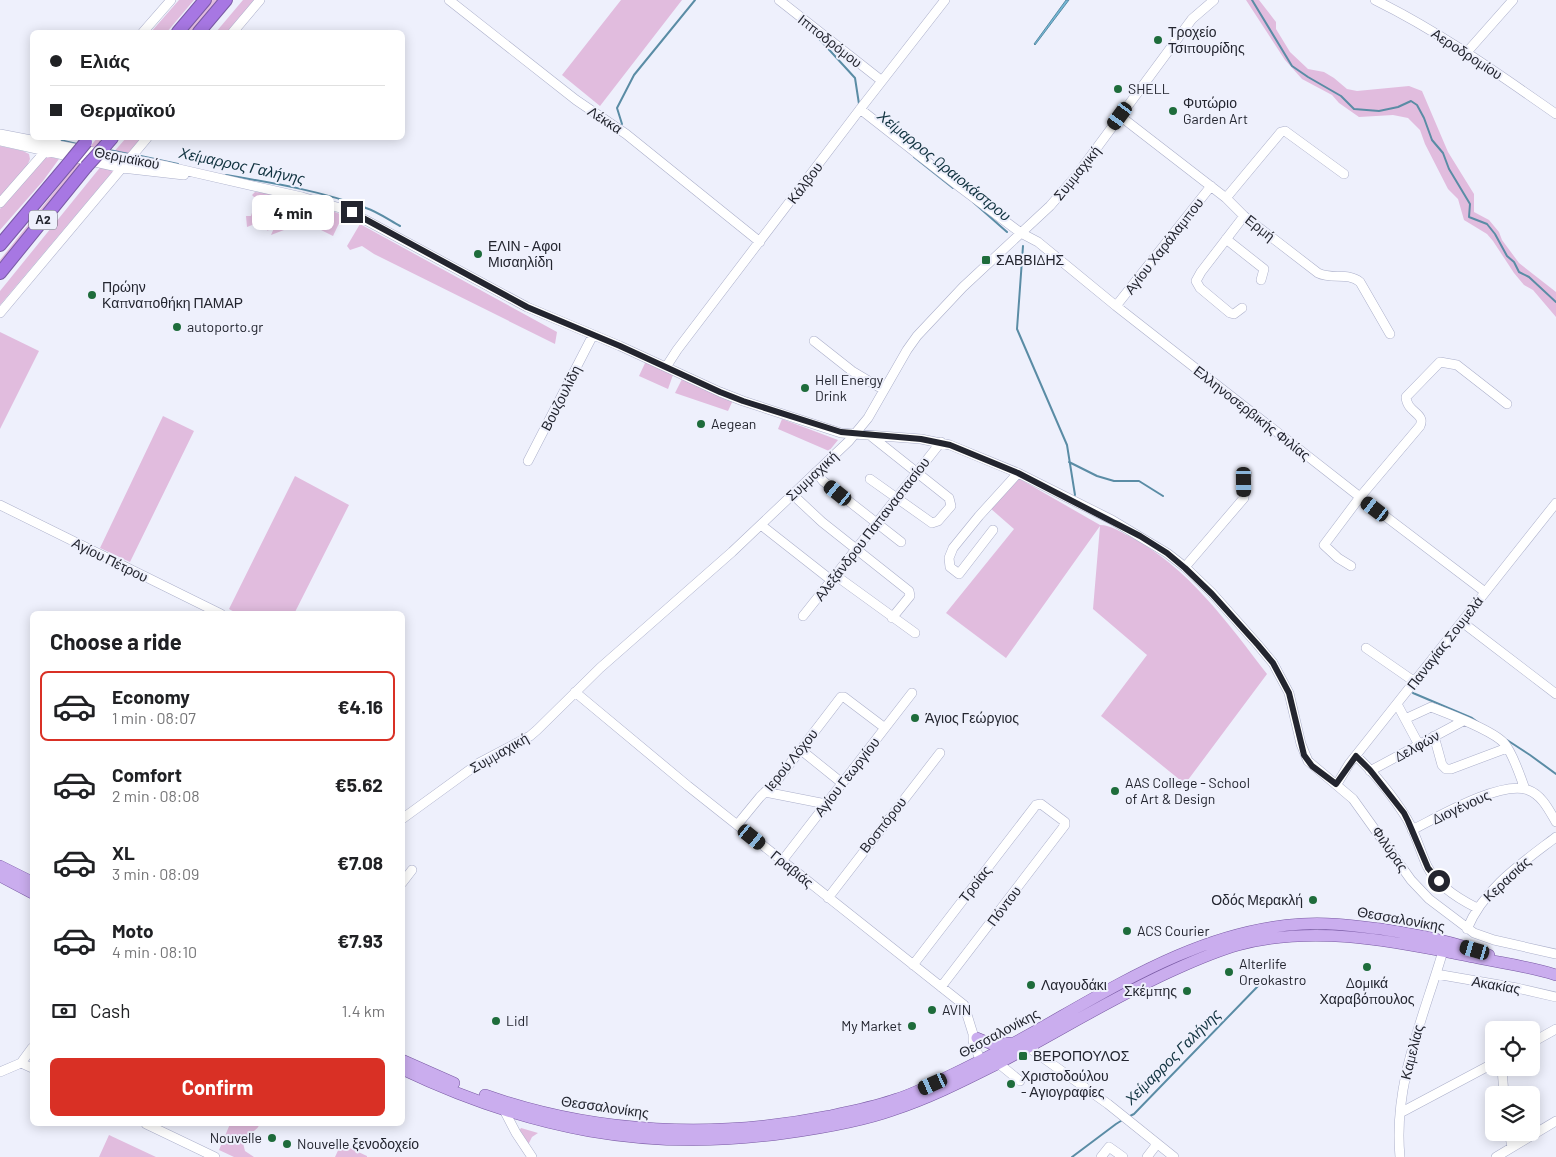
<!DOCTYPE html>
<meta charset="utf-8">
<style>
:root{--surface:#fff;--page:#f6f6f6;--text:#202124;--muted:#757577;--line:#e0e0e0;--accent:#d93025}
body{margin:0;font-family:Barlow,sans-serif;background:var(--page);color:var(--text);height:100vh;display:flex;flex-direction:column;font-size:19px;white-space:nowrap}
*{box-sizing:border-box;margin:0}
p{font-size:16px;color:var(--muted)}
.icon{flex:none;width:28px;height:28px;fill:none;stroke:currentColor;stroke-width:2;stroke-linecap:round;stroke-linejoin:round}
.map{position:relative;flex:1;overflow:hidden}
.panel{position:absolute;left:30px;top:611px;width:375px;height:515px;display:flex;flex-direction:column;background:var(--surface);border-radius:8px;box-shadow:0 2px 12px #0003}
.panel>*{flex:none}
.top-card{position:absolute;left:30px;top:30px;width:375px;height:110px;border-radius:8px;box-shadow:0 2px 12px #0003;display:grid;align-content:center;height:110px;padding:0 20px;background:var(--surface)}
.buttons{position:absolute;left:1485px;top:1021px;display:grid;gap:10px}
.buttons a{display:grid;place-items:center;width:55px;height:55px;border-radius:8px;background:var(--surface);box-shadow:0 2px 12px #0003;font-size:25px}
.end{position:absolute;width:22px;height:22px;margin:-11px;border:6px solid #23252f;background:#fff;box-shadow:0 0 0 2px #fff}
.from{border-radius:50%}
.bubble{position:absolute;height:35px;border-radius:8px;background:var(--surface);box-shadow:0 2px 12px #0003;font-size:16px;font-weight:700;line-height:35px;text-align:center}
.car{position:absolute;width:15px;height:30px;margin:-15px -8px;border-radius:6px;box-shadow:0 0 4px 1px #0007;background:linear-gradient(#222 24%,#8ab4d8 0 40%,#222 0 76%,#8ab4d8 0 86%,#222 0)}
.top-card b{display:flex;align-items:center;gap:18px;height:48px;font-size:19px}
.top-card b+b{border-top:1px solid var(--line)}
.top-card i{width:12px;height:12px;background:var(--text)}
ul{padding:0;list-style:none}
li{display:flex;align-items:center;gap:15px;height:70px;margin:0 10px 8px;padding:0 10px;border:2px solid transparent;border-radius:8px}
li div{flex:1}
li b{display:block;font-size:19px}
li em{font-style:normal;font-weight:700}
li.active{border-color:var(--accent)}
li>.icon{width:45px;height:45px;stroke-width:1.5}
h2{padding:0 20px;font-size:22px;line-height:60px}
.pay{display:flex;align-items:center;gap:12px;height:55px;padding:0 20px;font-size:19px}
.pay p{margin-inline-start:auto}
.button{display:flex;gap:10px;margin-top:auto;padding:10px 20px}
.button a{flex:1;height:58px;border-radius:8px;background:var(--accent);color:#fff;font-size:20px;font-weight:700;line-height:58px;text-align:center}
.map>svg:first-child{display:block}
</style>
<div class="map">
<svg width="1556" height="1157" viewBox="0 0 1556 1157">
<rect width="100%" height="100%" fill="#eef0fc"/>
<path fill="#e1bcde" d="M179 0H194L167 32H151Z
M212 0H218L191 32H185Z
M243 0H254L228 32H216Z
M621 0H682L600 106 562 75Z
M1246 0H1259L1276 22V29L1290 52 1308 69 1324 72 1334 78 1347 89 1357 91 1409 86 1422 91 1448 152 1474 194V212L1489 220 1499 232 1502 240 1519 263 1556 292V317L1533 290 1524 285 1514 273 1493 241 1487 234 1464 220 1458 199 1448 189 1425 144 1420 130 1408 118 1393 115 1359 117 1339 103 1332 95 1302 79 1285 60Z
M97 138H104L0 266V260Z
M126 138H141L0 305V291L98 170Z
M0 146 23 151 29 154 30 159 27 166 0 198Z
M50 157 59 159 43 181 0 230V209L41 159Z
M255 192 277 194V205L268 231 260 222 247 227 246 216H251L256 199 252 195Z
M287 198 303 203 297 225 271 235Z
M321 207 343 215 333 236 317 228Z
M360 224 557 332 555 344 374 254 362 246 350 250 347 246Z
M0 332 39 351 0 429Z
M646 361 674 372 668 389 639 376Z
M683 377 734 398 728 411 675 393Z
M163 416 194 431 130 562 100 548Z
M782 419 838 440 829 451 778 429Z
M295 476 349 505 294 614H238L229 609Z
M1018 478 1100 525C1111 525 1120 532 1129 536 1188 567 1227 622 1267 674L1185 784 1101 716 1147 655 1093 609 1100 526 1006 658 946 613 1014 529 990 508Z
M230 1124H260C256 1132 247 1134 243 1143L245 1151 254 1157H234L219 1150Z
M521 1128 538 1133 532 1137 528 1145 519 1131Z
M109 1135 156 1157H99Z
M341 1144 367 1156V1157H335Z"/>
<path fill="#72b8d7" stroke="#5a8ca5" d="M1066 0H1069L1035 45 1034 44Z"/>
<g fill="none" stroke-linecap="round" stroke-linejoin="round">
<path stroke="#5a8ca5" stroke-width="2" d="M1252 0 1292 66 1308 77 1341 96 1354 109 1379 111 1398 107 1411 101 1417 105 1424 118 1432 140 1443 153 1449 169 1470 204 1469 217 1487 224 1495 234 1507 256 1514 262 1519 272 1529 277 1556 302
M812 31 855 78 859 104
M622 124 617 108 634 75 695 0
M45 138 53 139
M60 140 77 144
M109 150 129 154
M136 155 178 164
M914 157 953 188
M226 175C273 183 322 191 366 208 378 212 389 220 400 226
M973 202 1007 232
M1023 246 1017 329 1067 445 1075 495
M1069 462 1097 476 1114 481H1139L1163 496
M1413 693 1472 718 1479 723
M1507 740 1530 755 1556 774
M1128 1117 1134 1114 1260 984
M1072 1157 1116 1124 1124 1119"/>
<g stroke="#abafca" stroke-width="10">
<path id="minor" d="M449 0 576 100 626 134 760 242
M779 0 882 81
M1375 0C1440 32 1497 73 1556 114
M143 32 171 0
M233 32 260 0
M1467 52 1513 0
M860 109 957 185 1021 233 1038 242 1116 306 1360 497 1485 592
M1120 116 1226 198 1244 216 1318 273C1332 280 1348 272 1360 282L1390 334
M0 134 166 166 302 197 347 210 527 307 620 346 720 392 743 401 841 433 921 439 950 445 1018 473 1112 520 1167 553 1185 567 1212 593 1258 645 1273 663 1289 693 1301 744 1308 761 1353 799 1411 880 1429 899 1474 933 1494 940 1556 954
M0 141 122 168 184 175
M1226 198 1281 132 1285 131 1344 174
M0 203 57 138
M1226 239 1264 269 1261 280
M1116 306 1211 186
M1242 308 1234 314 1230 313 1200 288 1196 281 1201 272 1244 216
M0 313 147 138
M814 341 852 371 884 390
M666 367 677 350 864 104 945 0
M528 461 593 335
M816 472 823 481 901 542
M870 479 932 523 938 521 951 506 949 498 871 436
M792 494 822 522 909 591 910 596 892 618
M0 505 221 614
M761 525 831 580
M993 530 959 574 950 567 949 558 953 548 979 516 1018 473
M1351 566 1338 558 1324 545 1360 497 1420 426C1426 413 1407 413 1406 397L1440 362 1457 365 1507 404
M1185 567 1244 498 1245 478 1247 474
M835 575 915 633
M803 616 941 442
M1462 622 1556 694
M1366 648 1415 682
M575 692 688 786 964 1005 973 1034V1041L982 1065
M1397 704 1419 745
M1405 719 1431 707C1449 714 1492 730 1504 743 1513 753 1520 776 1525 789
M1434 736 1442 765 1446 769H1451L1507 748
M801 750 842 783
M1356 756C1373 771 1395 799 1407 819 1416 834 1420 851 1427 866 1436 884 1459 899 1477 908
M1370 771 1463 721
M1337 784 1349 764 1556 503
M765 792 826 804
M402 819 479 763 530 736 537 730 600 668 732 552 849 441 868 418 907 350 917 336 963 287 1050 206 1076 176 1192 19 1214 0
M737 825 760 797 779 778 841 697H844L885 728
M1412 830C1438 817 1501 780 1528 790 1542 795 1549 810 1556 822
M782 861 912 693
M402 883 412 870
M828 898 940 753
M1467 929C1484 888 1522 863 1556 837
M913 965 1036 805 1041 804 1065 822V825L941 987
M1436 974 1517 988 1556 997
M1531 1043 1556 1029
M1028 1047 1108 1104 1174 1157
M32 1048 21 1063 32 1068
M998 1063 1020 1081
M1502 1068 1504 1095
M0 1072 21 1063
M504 1110 516 1133 532 1157
M1400 1113 1494 1063
M146 1124 215 1157
M1509 1132 1512 1147
M1101 1157 1109 1147 1123 1157
M1147 1157 1157 1144
M1400 1157C1393 1084 1423 1019 1443 951
M1496 1157 1556 1121"/>
</g>
<g stroke="#795aa4" stroke-width="12">
<path id="major" d="M0 866 32 882
M0 876 32 893
M977 1038 994 1045 1010 1043
M402 1060 454 1083
M402 1069C528 1129 648 1153 786 1133 822 1128 859 1122 893 1110 930 1098 965 1080 999 1063 1058 1032 1115 996 1176 969 1196 960 1217 951 1238 945 1316 924 1396 942 1473 957 1500 963 1529 966 1556 975
M485 1095C596 1134 715 1139 830 1116 852 1111 875 1107 897 1099 913 1094 929 1086 945 1078 985 1059 1024 1038 1062 1016 1137 973 1214 929 1302 924 1329 922 1355 926 1381 929 1418 935 1454 941 1489 955"/>
</g>
<g stroke="#795aa4" stroke-width="14">
<path id="highway" d="M178 32 205 0
M199 32 226 0
M105 146 112 138
M0 245 68 164
M0 273 86 167"/>
</g>
<use href="#minor" stroke="#fff" stroke-width="9"/>
<use href="#major" stroke="#caadee" stroke-width="11"/>
<use href="#highway" stroke="#a777e3" stroke-width="12"/>
<g stroke="#795aa4" stroke-width="14" stroke-linecap="butt">
<path id="highway-bridge" d="M68 164 86 142
M86 167 105 146"/>
</g>
<use href="#highway-bridge" stroke="#a777e3" stroke-width="12"/>
</g>
<g fill="none" stroke-linecap="round" stroke-linejoin="round">
<path stroke="#23252f" stroke-width="6" d="M352 212 527 307 620 346 720 392 743 401 841 432 921 439 950 445 1018 473 1140 536 1167 553 1185 568 1212 594 1258 645 1273 663 1289 693 1304 755 1312 766 1336 784 1356 756 1370 770 1404 813 1408 821 1428 868 1439 881"/>
</g>
<g fill="#1e6c3b" stroke="#eef0fc" stroke-width="2">
<circle cx="1158" cy="40" r="5"/>
<circle cx="1118" cy="89" r="5"/>
<circle cx="1173" cy="111" r="5"/>
<circle cx="478" cy="254" r="5"/>
<rect x="981" y="255" width="10" height="10" rx="2.5"/>
<circle cx="92" cy="295" r="5"/>
<circle cx="177" cy="327" r="5"/>
<circle cx="805" cy="388" r="5"/>
<circle cx="701" cy="424" r="5"/>
<circle cx="915" cy="718" r="5"/>
<circle cx="1115" cy="791" r="5"/>
<circle cx="1313" cy="900" r="5"/>
<circle cx="1127" cy="931" r="5"/>
<circle cx="1367" cy="967" r="5"/>
<circle cx="1229" cy="972" r="5"/>
<circle cx="1031" cy="985" r="5"/>
<circle cx="1187" cy="991" r="5"/>
<circle cx="932" cy="1010" r="5"/>
<circle cx="496" cy="1021" r="5"/>
<circle cx="912" cy="1026" r="5"/>
<rect x="1018" y="1051" width="10" height="10" rx="2.5"/>
<circle cx="1011" cy="1084" r="5"/>
<circle cx="272" cy="1138" r="5"/>
<circle cx="287" cy="1144" r="5"/>
</g>
<g text-anchor="middle" stroke-width="4" stroke-linejoin="round" paint-order="stroke">
<rect fill="#eef0fc" stroke="#60626c" stroke-width="1" x="29" y="210.5" width="28" height="19" rx="4"/>
<g font-size="12" font-weight="bold" fill="#23252f">
<text x="43" y="224">Α2</text>
</g>
<g font-size="14" fill="#23252f" stroke="#eef0fc" text-anchor="start">
<text x="1168" y="37">Τροχείο<tspan x="1168" dy="16">Τσιπουρίδης</tspan></text>
<text x="1128" y="94">SHELL</text>
<text x="1183" y="108">Φυτώριο<tspan x="1183" dy="16">Garden Art</tspan></text>
<text x="488" y="251">ΕΛΙΝ - Αφοι<tspan x="488" dy="16">Μισαηλίδη</tspan></text>
<text x="996" y="265">ΣΑΒΒΙΔΗΣ</text>
<text x="102" y="292">Πρώην<tspan x="102" dy="16">Καπναποθήκη ΠΑΜΑΡ</tspan></text>
<text x="187" y="332">autoporto.gr</text>
<text x="815" y="385">Hell Energy<tspan x="815" dy="16">Drink</tspan></text>
<text x="711" y="429">Aegean</text>
<text x="925" y="723">Άγιος Γεώργιος</text>
<text x="1125" y="788">AAS College - School<tspan x="1125" dy="16">of Art &amp; Design</tspan></text>
<text x="1303" y="905" text-anchor="end">Οδός Μερακλή</text>
<text x="1137" y="936">ACS Courier</text>
<text x="1239" y="969">Alterlife<tspan x="1239" dy="16">Oreokastro</tspan></text>
<text x="1367" y="988" text-anchor="middle">Δομικά<tspan x="1367" dy="16">Χαραβόπουλος</tspan></text>
<text x="1041" y="990">Λαγουδάκι</text>
<text x="1177" y="996" text-anchor="end">Σκέμπης</text>
<text x="942" y="1015">AVIN</text>
<text x="506" y="1026">Lidl</text>
<text x="902" y="1031" text-anchor="end">My Market</text>
<text x="1033" y="1061">ΒΕΡΟΠΟΥΛΟΣ</text>
<text x="1021" y="1081">Χριστοδούλου<tspan x="1021" dy="16">- Αγιογραφίες</tspan></text>
<text x="262" y="1143" text-anchor="end">Nouvelle</text>
<text x="297" y="1149">Nouvelle ξενοδοχείο</text>
</g>
<g font-size="14" fill="#23252f" stroke="#eef0fc">
<text transform="translate(830 41) rotate(38)" y="5">Ιπποδρόμου</text>
<text transform="translate(1467 54) rotate(33)" y="5">Αεροδρομίου</text>
<text transform="translate(605 120) rotate(33)" y="5">Λέκκα</text>
<text transform="translate(127 158) rotate(11)" y="5">Θερμαϊκού</text>
<text transform="translate(1077 173) rotate(-51)" y="5">Συμμαχική</text>
<text transform="translate(805 183) rotate(-53)" y="5">Κάλβου</text>
<text transform="translate(1260 228) rotate(38)" y="5">Ερμή</text>
<text transform="translate(1164 246) rotate(-52)" y="5">Αγίου Χαράλαμπου</text>
<text transform="translate(561 398) rotate(-63)" y="5">Βουζουλίδη</text>
<text transform="translate(1252 413) rotate(38)" y="5">Ελληνοσερβικής Φιλίας</text>
<text transform="translate(812 476) rotate(-43)" y="5">Συμμαχική</text>
<text transform="translate(872 529) rotate(-52)" y="5">Αλεξάνδρου Παπαναστασίου</text>
<text transform="translate(110 560) rotate(26)" y="5">Αγίου Πέτρου</text>
<text transform="translate(1445 643) rotate(-52)" y="5">Παναγίας Σουμελά</text>
<text transform="translate(1417 746) rotate(-29)" y="5">Δελφών</text>
<text transform="translate(499 753) rotate(-30)" y="5">Συμμαχική</text>
<text transform="translate(791 760) rotate(-51)" y="5">Ιερού Λόχου</text>
<text transform="translate(847 777) rotate(-52)" y="5">Αγίου Γεωργίου</text>
<text transform="translate(1461 807) rotate(-25)" y="5">Διογένους</text>
<text transform="translate(883 825) rotate(-52)" y="5">Βοσπόρου</text>
<text transform="translate(1390 849) rotate(55)" y="5">Φιλύρας</text>
<text transform="translate(792 869) rotate(39)" y="5">Γραβιάς</text>
<text transform="translate(1507 879) rotate(-43)" y="5">Κερασιάς</text>
<text transform="translate(975 884) rotate(-52)" y="5">Τροίας</text>
<text transform="translate(1004 906) rotate(-53)" y="5">Πόντου</text>
<text transform="translate(1401 919) rotate(10)" y="5">Θεσσαλονίκης</text>
<text transform="translate(1496 985) rotate(10)" y="5">Ακακίας</text>
<text transform="translate(999 1033) rotate(-28)" y="5">Θεσσαλονίκης</text>
<text transform="translate(1412 1052) rotate(-76)" y="5">Καμελίας</text>
<text transform="translate(605 1107) rotate(8)" y="5">Θεσσαλονίκης</text>
</g>
<g font-size="15" font-style="italic" fill="#113340" stroke="#eef0fc">
<text transform="translate(242 166) rotate(12)" y="5">Χείμαρρος Γαλήνης</text>
<text transform="translate(944 166) rotate(39)" y="5">Χείμαρρος Ωραιοκάστρου</text>
<text transform="translate(1173 1057) rotate(-45)" y="5">Χείμαρρος Γαλήνης</text>
</g>
</g>
</svg>
<div class="buttons">
<a><svg class="icon" aria-label="locate" viewBox="0 0 24 24"><circle cx="12" cy="12" r="6"/><path d="M12 2v4M12 18v4M2 12h4M18 12h4"/></svg></a>
<a><svg class="icon" aria-label="layers" viewBox="0 0 24 24"><path d="M12 4l9 5-9 5-9-5zM3 14l9 5 9-5"/></svg></a>
</div>
<i class="end from" style="left:1439px;top:881px"></i>
<i class="end" style="left:352px;top:212px"></i>
<div class="bubble" style="left:252px;top:195px;width:82px">4 min</div>
<i class="car" style="left:1120px;top:116px;rotate:216deg"></i>
<i class="car" style="left:1244px;top:482px;rotate:179deg"></i>
<i class="car" style="left:838px;top:493px;rotate:309deg"></i>
<i class="car" style="left:1375px;top:509px;rotate:307deg"></i>
<i class="car" style="left:752px;top:837px;rotate:129deg"></i>
<i class="car" style="left:1475px;top:950px;rotate:286deg"></i>
<i class="car" style="left:933px;top:1084px;rotate:246deg"></i>
<div class="top-card">
<b><i class="from"></i>Ελιάς</b>
<b><i></i>Θερμαϊκού</b>
</div>
<section class="panel">
<h2>Choose a ride</h2>
<ul>
<li class="active"><svg class="icon" aria-label="car" viewBox="0 0 24 24"><path d="M5 17H2v-5l4-1 3-4h7l3 4 3 1v5h-3M9 17h6M6 11h13"/><circle cx="7" cy="17" r="2"/><circle cx="17" cy="17" r="2"/></svg><div><b>Economy</b><p>1 min · 08:07</p></div><em>€4.16</em></li>
<li><svg class="icon" aria-label="car" viewBox="0 0 24 24"><path d="M5 17H2v-5l4-1 3-4h7l3 4 3 1v5h-3M9 17h6M6 11h13"/><circle cx="7" cy="17" r="2"/><circle cx="17" cy="17" r="2"/></svg><div><b>Comfort</b><p>2 min · 08:08</p></div><em>€5.62</em></li>
<li><svg class="icon" aria-label="car" viewBox="0 0 24 24"><path d="M5 17H2v-5l4-1 3-4h7l3 4 3 1v5h-3M9 17h6M6 11h13"/><circle cx="7" cy="17" r="2"/><circle cx="17" cy="17" r="2"/></svg><div><b>XL</b><p>3 min · 08:09</p></div><em>€7.08</em></li>
<li><svg class="icon" aria-label="car" viewBox="0 0 24 24"><path d="M5 17H2v-5l4-1 3-4h7l3 4 3 1v5h-3M9 17h6M6 11h13"/><circle cx="7" cy="17" r="2"/><circle cx="17" cy="17" r="2"/></svg><div><b>Moto</b><p>4 min · 08:10</p></div><em>€7.93</em></li>
</ul>
<div class="pay"><svg class="icon" aria-label="cash" viewBox="0 0 24 24"><path d="M3 7h18v10H3z"/><circle cx="12" cy="12" r="2"/></svg>Cash<p>1.4 km</p></div>
<div class="button"><a>Confirm</a></div>
</section>
</div>
